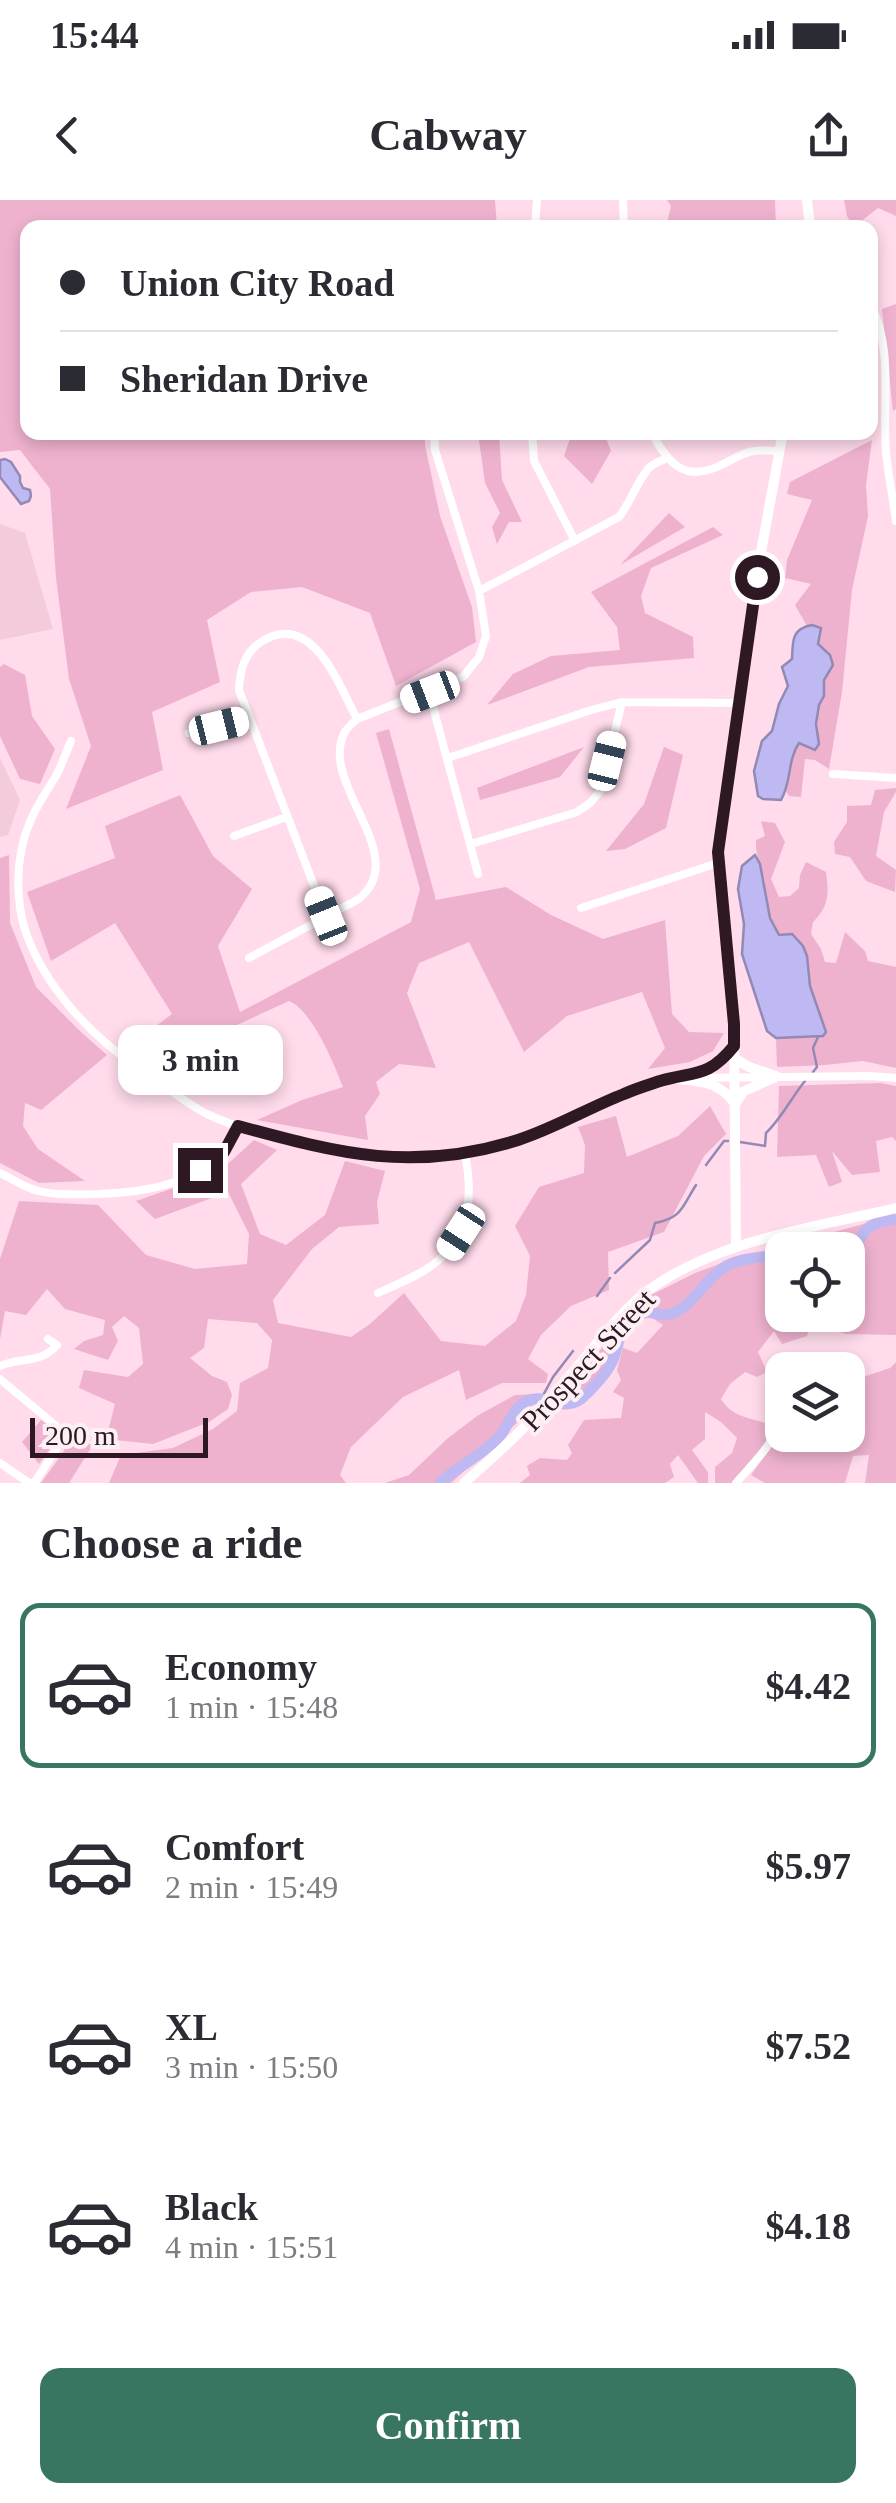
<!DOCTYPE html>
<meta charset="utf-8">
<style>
:root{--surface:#fff;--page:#f7f7f7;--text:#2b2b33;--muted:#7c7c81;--line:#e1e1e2;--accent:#397661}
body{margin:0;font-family:"Times New Roman",serif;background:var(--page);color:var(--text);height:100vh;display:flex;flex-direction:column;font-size:38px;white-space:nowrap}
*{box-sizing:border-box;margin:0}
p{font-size:32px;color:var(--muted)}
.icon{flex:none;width:55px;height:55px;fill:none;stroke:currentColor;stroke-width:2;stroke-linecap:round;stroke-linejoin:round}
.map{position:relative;height:1283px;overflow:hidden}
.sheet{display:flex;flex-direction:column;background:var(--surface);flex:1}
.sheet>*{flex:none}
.hud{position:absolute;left:20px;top:20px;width:858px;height:220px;border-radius:20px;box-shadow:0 5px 15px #0003;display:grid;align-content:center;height:220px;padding:0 40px;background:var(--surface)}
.tools{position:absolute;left:765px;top:1032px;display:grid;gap:20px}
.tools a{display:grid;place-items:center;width:100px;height:100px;border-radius:20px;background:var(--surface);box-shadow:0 5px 15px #0003;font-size:50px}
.scale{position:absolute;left:30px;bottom:25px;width:178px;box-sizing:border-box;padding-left:10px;border:5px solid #2d1823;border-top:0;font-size:28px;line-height:35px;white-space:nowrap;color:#2d1823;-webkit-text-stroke:8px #fcf0f5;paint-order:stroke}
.end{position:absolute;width:45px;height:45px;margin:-22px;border:12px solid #2d1823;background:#fff;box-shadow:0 0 0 5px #fff}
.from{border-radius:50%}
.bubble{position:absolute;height:70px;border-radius:20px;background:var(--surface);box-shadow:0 5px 15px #0003;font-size:32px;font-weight:700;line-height:70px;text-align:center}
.car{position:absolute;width:30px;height:60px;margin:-30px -15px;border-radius:12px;box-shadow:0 0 8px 2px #0007;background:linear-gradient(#fff 24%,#345 0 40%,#fff 0 76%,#345 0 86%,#fff 0)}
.hud b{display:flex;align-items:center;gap:35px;height:95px;font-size:38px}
.hud b+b{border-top:2px solid var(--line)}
.hud i{width:25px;height:25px;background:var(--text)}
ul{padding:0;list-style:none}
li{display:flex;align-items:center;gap:30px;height:165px;margin:0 20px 15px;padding:0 20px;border:5px solid transparent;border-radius:20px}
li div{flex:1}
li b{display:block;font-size:38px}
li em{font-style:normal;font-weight:700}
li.active{border-color:var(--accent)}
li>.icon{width:90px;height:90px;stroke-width:1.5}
h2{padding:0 40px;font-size:45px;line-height:120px}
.button{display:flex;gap:20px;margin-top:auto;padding:20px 40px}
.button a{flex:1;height:115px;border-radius:20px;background:var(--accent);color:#fff;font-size:40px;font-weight:700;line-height:115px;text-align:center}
.status{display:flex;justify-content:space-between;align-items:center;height:70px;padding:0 50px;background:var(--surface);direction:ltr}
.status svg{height:28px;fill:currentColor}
header{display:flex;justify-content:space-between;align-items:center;height:130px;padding:0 40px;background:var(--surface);font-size:45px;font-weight:700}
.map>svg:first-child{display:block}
</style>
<div class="status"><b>15:44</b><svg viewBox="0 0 49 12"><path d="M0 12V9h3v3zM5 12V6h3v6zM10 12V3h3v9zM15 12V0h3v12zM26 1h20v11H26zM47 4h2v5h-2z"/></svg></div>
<header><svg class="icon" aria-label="back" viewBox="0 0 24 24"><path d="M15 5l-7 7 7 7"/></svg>Cabway<svg class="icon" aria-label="share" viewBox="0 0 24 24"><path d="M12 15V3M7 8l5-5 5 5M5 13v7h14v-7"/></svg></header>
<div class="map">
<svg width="896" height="1283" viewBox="0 0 896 1283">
<rect width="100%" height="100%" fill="#ffdbeb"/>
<path fill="#f3cbdd" d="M0 324 25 333 53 429 0 440Z
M0 558 20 600 8 635 0 637Z"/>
<path fill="#eeb2cf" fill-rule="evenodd" d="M0 0H495L497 27 465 25 464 28H28V232L425 233V245L440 316 472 407 476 442 396 486 370 413 302 387 251 392 207 420 220 482 152 512 163 570 66 609 91 546 69 479 56 378 50 289 20 250 0 252Z
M667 0H775L776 27H666L671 6Z
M844 0H896V16L878 8 854 27 847 16Z
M896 104V209L893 211 882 109Z
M478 233H499L502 280 522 322H509L497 344 492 327 500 313 485 283Z
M572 233H604L611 251 592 284 564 256Z
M872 240 866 285 868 316 852 390 842 492 829 569 815 560 805 559 801 597 789 596 786 591 793 552 800 543 812 550 819 541C816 522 816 498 824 480 829 467 830 471 830 455L817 444 821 431 812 425 807 426 795 405 811 384 785 378 787 360 812 300 787 294 790 282Z
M669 313 685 327 620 365Z
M713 327 723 335 651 368 641 396 645 413 693 437 694 458 589 467 487 505 513 474 551 456 620 450 617 427 591 392Z
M4 464 25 475 32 516 55 549 40 584 20 579 0 536V467Z
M389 529 436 700 506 687 551 715 603 739 665 720 672 814 689 832 724 833 713 851 690 862 648 869 665 848 642 792 567 816 524 852 469 742 419 763 407 793 436 868 399 864 376 882 380 894 365 916 368 940 257 920 302 900 343 887C334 864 312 810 289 801L178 852 150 851 136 841 172 814 115 723 51 761 27 692 115 658 105 626 180 595 213 656 252 689 218 746 240 812 411 722 420 689 376 533Z
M584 547 560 577 480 600 477 588Z
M664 547 683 555 666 628 625 649 606 651 644 604Z
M896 588V592L884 612 876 656 896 670 895 692 866 681 850 657 835 654 834 642 847 622V606L871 605 875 590Z
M761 621 775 623 785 642 771 679 779 697 790 696 799 688 800 675 806 662 826 672C829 693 829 707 813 722L811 734 821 749 825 762 836 763 845 732 865 751 868 761 896 767V868L863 861 825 865 777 867 776 838 823 836 810 786 807 756 803 746 792 734 779 735C768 715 767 702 764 680 761 665 755 655 756 640L765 636Z
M9 655 10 723 36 787 82 833 107 855 41 910 25 903 23 926 38 949 85 981 39 983 0 963V658Z
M881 883 896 886V941L892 937 876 941 880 972 852 975 832 951 842 982 829 987 816 955 777 957 779 886Z
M710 906 726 934 704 956 664 1032 608 1052 609 1090 571 1106 541 1135 528 1159 548 1174 546 1183H502L466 1200 459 1170 403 1197 351 1247 340 1275 346 1283H109L121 1255 173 1248 213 1229 237 1211 240 1183 268 1168 272 1140 257 1123 208 1119 204 1148 190 1158 212 1176 227 1182 232 1195 228 1209 209 1222 153 1244 106 1239 115 1204 79 1188 84 1170 128 1177 143 1164 139 1128 124 1116 112 1127 118 1141 108 1160 74 1149 84 1141 103 1135 105 1120 65 1109 47 1089 26 1115 5 1111 0 1139V1059L19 1001 98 1005 146 1055 195 1069 247 1064 249 1034 228 992 155 1019 136 1001 219 972 254 940 277 950 241 984 260 1034 286 1045 325 1015 345 961 385 971 377 1002 379 1024 339 1027 312 1049 273 1100 278 1123 351 1137 370 1124 404 1093 441 1141 485 1146 516 1121 526 1095 530 1056 515 1026 539 987 584 973 585 945 578 927 616 916 627 957 678 936Z
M896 1015V1135L846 1134 834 1130 826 1118H813L807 1136 782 1144 774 1131 758 1152 767 1172 757 1177 745 1172 730 1184 721 1199C733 1219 754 1218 775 1226L761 1250 733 1283H715V1267L732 1253 737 1238 721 1222 705 1212V1239L692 1250 708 1272V1283H698L678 1255 670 1264 674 1277 665 1283H520L530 1275 527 1266 540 1258 567 1260 572 1253 568 1245 584 1220 621 1218 624 1198 613 1192 621 1180 617 1170 623 1148 637 1153 663 1125 652 1118 638 1119 623 1136 602 1182 575 1206 552 1205 587 1167 625 1118 651 1095 695 1073 722 1063ZM782 1050H848V1115H782Z
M896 1162V1283H865L869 1255 853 1256 845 1283H765L751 1275 782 1231V1235H848V1182L890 1168Z
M538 1194 529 1212 451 1283H385L409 1275 447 1239 477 1216 515 1195Z
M41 1220 55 1231 50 1249 39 1264 22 1242Z
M68 1237 93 1245 69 1283H41L64 1251Z"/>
<path fill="#beb9f2" stroke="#9289b4" stroke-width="2.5" d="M5 259 11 262 20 276V282L23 288 30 290 31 296 29 301 21 304 0 277V260Z
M812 425 821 428 818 444 830 455 833 465 824 480V496L819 505 816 524 819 544 815 550 799 543C787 561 792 581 781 600L763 599 758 596 754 571 762 541 772 531 779 504 788 486 782 467 792 459C793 441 791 429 812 425Z
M755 655 760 664 770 718 779 735 792 734 803 746 807 756 810 786 826 832 823 836 776 838 767 831 742 754 744 724 738 689 742 666Z"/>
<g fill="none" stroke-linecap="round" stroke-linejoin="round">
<path stroke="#9289b4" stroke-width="2.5" d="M813 872 817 867 813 848 818 837
M740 942 765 946 766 933C782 918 791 898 805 881
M706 965 724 941H728
M615 1073 650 1040 655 1023C682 1018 682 1007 696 985
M597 1096 610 1078
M541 1199 553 1177 573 1151"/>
<path stroke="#beb9f2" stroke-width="11" d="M848 1057C868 1031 858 1025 896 1019
M440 1283C458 1266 481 1256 498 1238 509 1226 512 1209 527 1201 545 1192 561 1213 581 1199 592 1189 604 1177 611 1164 620 1148 617 1128 633 1116 645 1106 658 1118 671 1114 692 1107 704 1081 723 1068 739 1057 763 1058 782 1054"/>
<path stroke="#fff" stroke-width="8" d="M623 0 624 28
M535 28 537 0
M870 104C894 148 882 202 886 251 888 274 893 298 896 321
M532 232 534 261 575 341
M651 232C667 261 683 283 719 266 731 261 742 252 755 251 762 250 771 251 779 251
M479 391 619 317C631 302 639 277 650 267 655 263 660 261 665 259
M429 492 478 674
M189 533 249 518
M71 541C66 552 62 565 56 576 47 591 36 606 30 622 20 645 17 673 19 697 22 753 66 809 107 844 122 857 140 868 156 880 173 892 189 905 207 914 265 941 374 964 437 958 481 953 528 940 568 921 605 904 641 881 682 879
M448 558 591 510 622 502 738 503
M833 574 896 578
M234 636 286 617
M471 644 577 612 590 603 600 591 622 502
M581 708 718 663
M326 717 239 490C240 470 244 453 261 442 312 409 339 485 357 519
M249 758 357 700C416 657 314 581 346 530 346 529 356 520 357 519L463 477 479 457 486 436 479 391 435 250 434 232
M696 878 870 876 896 878
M0 973C11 978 23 987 35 990 54 996 79 994 98 994 152 992 215 982 238 926
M378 1093C397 1084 419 1076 435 1063 471 1035 473 995 465 954
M0 1166C20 1157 41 1164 57 1145L48 1139
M809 1170H833L837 1166 842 1165 849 1170 848 1179
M0 1179 55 1225 61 1234 60 1243 35 1282 32 1283
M0 1263 29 1283
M736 1283C754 1262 782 1237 782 1208"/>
<path stroke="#fff" stroke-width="10" d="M807 0 810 28
M734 858 749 867 776 876
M685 877 710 869 733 847
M679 879C702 881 721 883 735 904L744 891 776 877
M736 1046 734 824 717 651 761 352 783 232
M464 1283C497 1254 529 1225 557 1191 583 1162 619 1111 650 1089 721 1039 813 1028 896 1008"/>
</g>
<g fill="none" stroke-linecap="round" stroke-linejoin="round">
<path stroke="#2d1823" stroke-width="12" d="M200 970 224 952 238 926C341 954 413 973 518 940 555 928 588 908 624 894 635 889 648 885 660 881 695 871 708 878 734 846V824L718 652 757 377"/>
</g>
<g text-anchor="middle" stroke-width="8" stroke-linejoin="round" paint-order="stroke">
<g font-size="30" fill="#2d1823" stroke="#fcf0f5">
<text transform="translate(588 1160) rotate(-47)" y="10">Prospect Street</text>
</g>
</g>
</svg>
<div class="tools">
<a><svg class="icon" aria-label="locate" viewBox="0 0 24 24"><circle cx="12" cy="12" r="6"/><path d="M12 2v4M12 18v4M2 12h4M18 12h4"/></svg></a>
<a><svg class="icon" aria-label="layers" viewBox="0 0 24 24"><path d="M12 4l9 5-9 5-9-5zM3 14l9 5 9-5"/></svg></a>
</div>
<div class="scale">200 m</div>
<i class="end from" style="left:757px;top:377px"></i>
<i class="end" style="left:200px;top:970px"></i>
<div class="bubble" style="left:118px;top:825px;width:165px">3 min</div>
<i class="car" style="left:430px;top:492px;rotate:249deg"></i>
<i class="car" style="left:219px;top:526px;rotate:76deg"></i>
<i class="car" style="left:607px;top:561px;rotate:14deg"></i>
<i class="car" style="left:326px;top:716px;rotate:338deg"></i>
<i class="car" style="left:461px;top:1032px;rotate:213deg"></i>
<div class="hud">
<b><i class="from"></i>Union City Road</b>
<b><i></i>Sheridan Drive</b>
</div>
</div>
<section class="sheet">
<h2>Choose a ride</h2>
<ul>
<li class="active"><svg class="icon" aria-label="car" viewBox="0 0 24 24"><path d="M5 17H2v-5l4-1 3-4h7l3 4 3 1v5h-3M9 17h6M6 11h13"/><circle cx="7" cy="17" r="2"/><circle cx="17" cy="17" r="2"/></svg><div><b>Economy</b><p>1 min · 15:48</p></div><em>$4.42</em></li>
<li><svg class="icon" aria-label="car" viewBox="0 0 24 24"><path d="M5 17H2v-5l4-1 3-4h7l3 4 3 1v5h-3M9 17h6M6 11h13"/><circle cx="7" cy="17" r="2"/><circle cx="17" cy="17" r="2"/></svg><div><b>Comfort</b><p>2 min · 15:49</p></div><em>$5.97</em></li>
<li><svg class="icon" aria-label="car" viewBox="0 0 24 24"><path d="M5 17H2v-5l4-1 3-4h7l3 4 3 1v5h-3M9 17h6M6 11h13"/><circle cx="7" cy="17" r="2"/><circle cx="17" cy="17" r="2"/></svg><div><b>XL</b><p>3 min · 15:50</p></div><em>$7.52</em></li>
<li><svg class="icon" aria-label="car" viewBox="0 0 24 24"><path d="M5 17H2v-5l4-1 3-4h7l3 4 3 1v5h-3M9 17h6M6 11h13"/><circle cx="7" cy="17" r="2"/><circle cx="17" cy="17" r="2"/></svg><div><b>Black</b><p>4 min · 15:51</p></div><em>$4.18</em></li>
</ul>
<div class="button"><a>Confirm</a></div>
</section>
